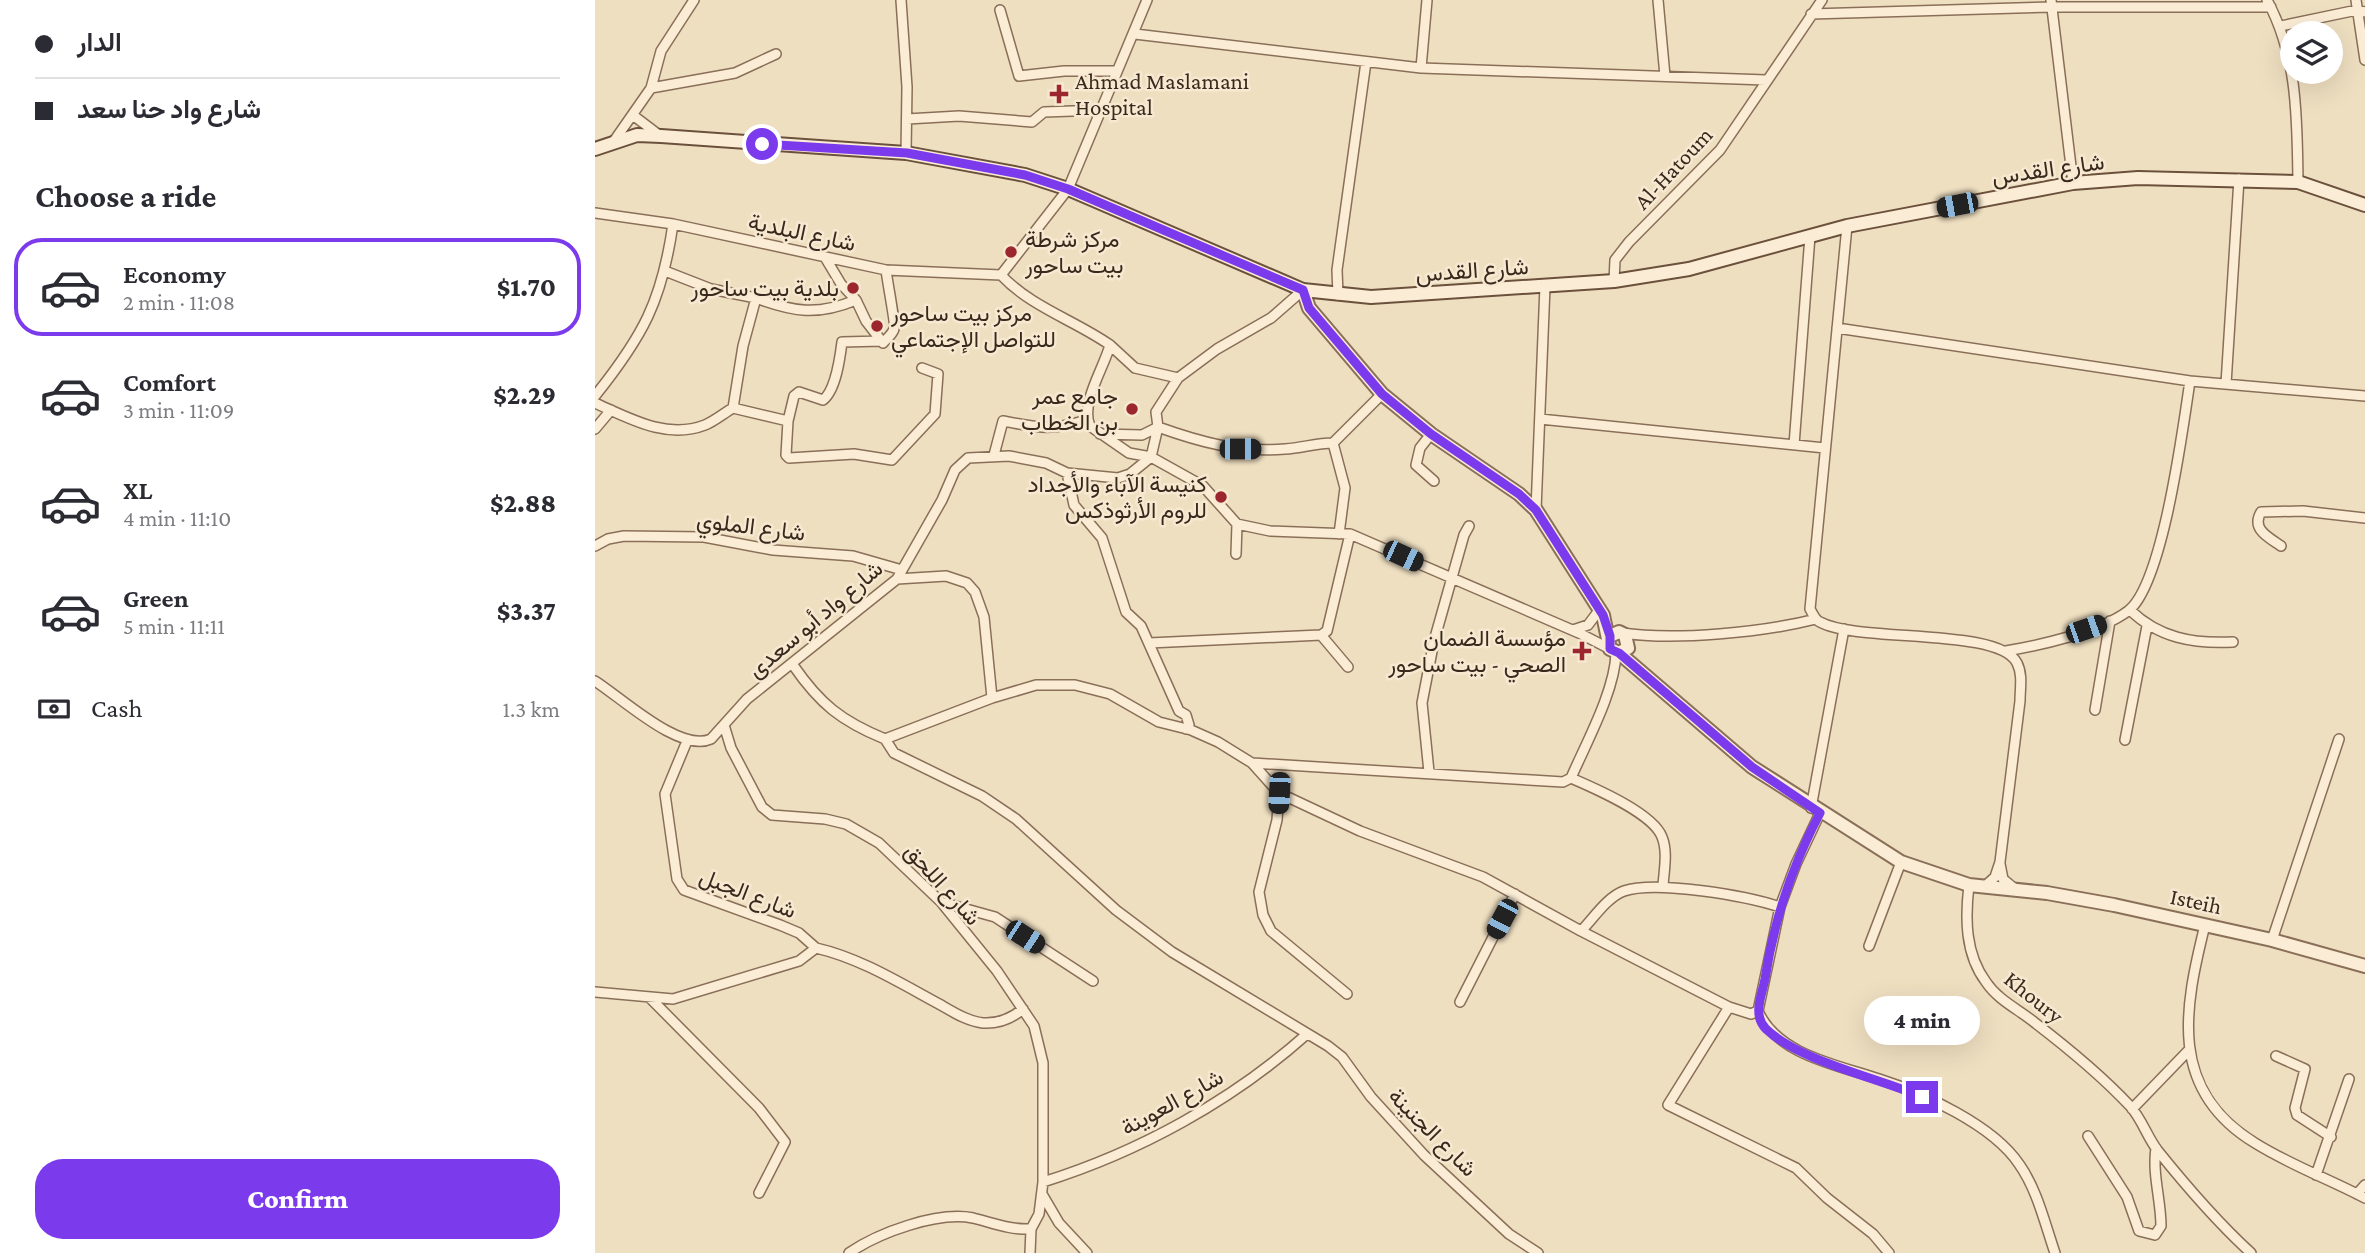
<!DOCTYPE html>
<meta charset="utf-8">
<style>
:root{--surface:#fff;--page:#f7f7f7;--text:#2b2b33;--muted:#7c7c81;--line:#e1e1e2;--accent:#7c3aed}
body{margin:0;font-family:"Crimson Pro",Vazirmatn,serif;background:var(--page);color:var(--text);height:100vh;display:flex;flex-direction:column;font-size:26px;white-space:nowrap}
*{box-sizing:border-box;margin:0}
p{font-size:23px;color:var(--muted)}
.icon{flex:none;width:38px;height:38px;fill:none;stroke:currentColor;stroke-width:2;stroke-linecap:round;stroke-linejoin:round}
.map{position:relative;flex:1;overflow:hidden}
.drawer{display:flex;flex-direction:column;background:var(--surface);width:595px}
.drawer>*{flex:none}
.banner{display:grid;align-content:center;height:154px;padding:0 35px;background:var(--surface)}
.fabs{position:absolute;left:1685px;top:21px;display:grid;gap:14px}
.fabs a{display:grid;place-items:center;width:63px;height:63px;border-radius:50%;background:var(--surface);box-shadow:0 7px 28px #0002;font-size:35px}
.end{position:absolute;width:32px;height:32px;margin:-16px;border:9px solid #7c3aed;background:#fff;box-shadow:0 0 0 4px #fff}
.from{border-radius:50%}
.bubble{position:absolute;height:49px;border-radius:24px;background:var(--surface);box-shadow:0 7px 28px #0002;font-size:23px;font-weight:800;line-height:49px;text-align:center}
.car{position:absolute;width:21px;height:42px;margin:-21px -10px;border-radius:9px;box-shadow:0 0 5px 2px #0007;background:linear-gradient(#222 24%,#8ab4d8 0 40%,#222 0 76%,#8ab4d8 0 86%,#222 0)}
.banner b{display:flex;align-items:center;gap:24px;height:66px;font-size:26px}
.banner b+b{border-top:2px solid var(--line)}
.banner i{width:18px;height:18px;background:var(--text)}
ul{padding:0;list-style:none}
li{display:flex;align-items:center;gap:21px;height:98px;margin:0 14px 10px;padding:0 21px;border:4px solid transparent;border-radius:28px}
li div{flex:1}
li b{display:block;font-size:26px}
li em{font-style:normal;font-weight:800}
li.selected{border-color:var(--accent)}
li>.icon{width:63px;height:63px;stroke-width:1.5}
h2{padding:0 35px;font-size:32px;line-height:84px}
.pay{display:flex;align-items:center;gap:18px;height:77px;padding:0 35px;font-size:26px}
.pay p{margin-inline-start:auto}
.primary-button{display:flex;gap:14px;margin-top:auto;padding:14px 35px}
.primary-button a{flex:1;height:80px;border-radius:28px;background:var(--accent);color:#fff;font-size:28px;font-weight:800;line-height:80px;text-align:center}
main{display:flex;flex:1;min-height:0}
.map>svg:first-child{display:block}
</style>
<main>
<section class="drawer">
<div class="banner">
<b><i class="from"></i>الدار</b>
<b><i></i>شارع واد حنا سعد</b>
</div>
<h2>Choose a ride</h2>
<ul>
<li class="selected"><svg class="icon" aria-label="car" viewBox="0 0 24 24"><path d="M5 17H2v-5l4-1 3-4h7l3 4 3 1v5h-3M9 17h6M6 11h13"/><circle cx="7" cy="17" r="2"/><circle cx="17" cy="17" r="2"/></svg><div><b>Economy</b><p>2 min · 11:08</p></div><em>$1.70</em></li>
<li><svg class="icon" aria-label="car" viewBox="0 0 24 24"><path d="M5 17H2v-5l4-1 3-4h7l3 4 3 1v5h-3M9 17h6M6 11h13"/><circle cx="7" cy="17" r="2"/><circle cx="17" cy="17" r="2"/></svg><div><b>Comfort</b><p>3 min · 11:09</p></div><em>$2.29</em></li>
<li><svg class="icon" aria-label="car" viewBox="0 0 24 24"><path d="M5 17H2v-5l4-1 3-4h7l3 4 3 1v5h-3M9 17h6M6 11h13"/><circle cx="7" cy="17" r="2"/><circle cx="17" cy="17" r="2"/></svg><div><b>XL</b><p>4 min · 11:10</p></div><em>$2.88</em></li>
<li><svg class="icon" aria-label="car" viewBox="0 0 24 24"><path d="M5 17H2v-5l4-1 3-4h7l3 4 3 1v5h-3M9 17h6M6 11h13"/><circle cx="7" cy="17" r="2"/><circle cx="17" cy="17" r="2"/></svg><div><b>Green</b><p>5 min · 11:11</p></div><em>$3.37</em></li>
</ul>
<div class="pay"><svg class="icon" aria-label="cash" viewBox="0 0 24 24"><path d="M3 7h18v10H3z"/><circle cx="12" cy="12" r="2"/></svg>Cash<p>1.3 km</p></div>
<div class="primary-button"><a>Confirm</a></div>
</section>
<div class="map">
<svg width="1770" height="1253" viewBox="0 0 1770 1253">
<rect width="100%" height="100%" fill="#efdfc1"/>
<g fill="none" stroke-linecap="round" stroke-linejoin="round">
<g stroke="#8a6f58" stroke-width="12">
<path id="minor" d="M306 0 312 87 311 153
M1063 0 1070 76
M1456 0 1478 183
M1672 0C1703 57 1702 119 1703 182
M1761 0 1770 60
M405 10 424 76 469 71H522
M1216 14 1457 7H1676
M1686 26 1762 10 1770 12
M540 34 826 68 1171 80
M826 68 832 0
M56 88 140 73 181 54
M39 116 64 135
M312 119 364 116 437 122 449 112 506 110
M19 141 56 88 66 51 99 0
M0 213 78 224 291 270 406 275
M1252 226 1215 609C1218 614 1220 620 1225 622 1263 643 1404 627 1422 663 1428 675 1425 688 1425 701L1405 862 1400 877 1389 887
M70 271 116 289 161 298 148 346 138 408 193 421 191 455 194 458 259 454 297 460 340 414 343 374 327 368
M406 275C436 307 479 320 515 345 509 368 485 403 495 426L534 453 556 457 608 486 642 524 675 531 755 534 984 633 1015 649
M406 275 473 189 552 0
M1019 281 1020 260 1034 242 1125 150 1227 0
M743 295 742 270 771 62
M161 298C199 312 222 316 261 300L246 284 231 259
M261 300 271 321 288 343C292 338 297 335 299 329 301 325 292 280 291 270
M1242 328 1595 381 1770 396
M515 345 540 368 583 378
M1631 384 1644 179
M0 396C48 336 67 301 78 224
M0 403C34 418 71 440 110 425 120 421 129 413 138 408
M945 419 1230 448
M193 421 199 396 204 392 228 400C241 390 245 358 247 342L287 341
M0 429 16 410
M505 434 547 435 563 427C605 442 644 453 690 449 707 448 721 443 738 443
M836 434 825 448 821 465 839 481
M738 443 750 488 744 534
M738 443 787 394
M1199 445 1215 236
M399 455 408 421C445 428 455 431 492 420
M472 473 479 505 507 538 531 612 546 626 584 711 591 715 594 725 591 729
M941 510 950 286
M0 546 13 539 29 536 109 537 178 550 258 556 307 570
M1686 546C1673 537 1656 529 1666 512L1708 511 1770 518
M641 554 642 524
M302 579 351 576 372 583 380 592 389 617 397 698
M1535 610C1564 638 1598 644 1638 642
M978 630 993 625 1005 609
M1027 633C1081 641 1169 632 1221 619
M726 635 753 667
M554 643 726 635 732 631 755 534
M1411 651C1446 645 1505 632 1533 611 1568 585 1588 427 1595 381
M198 665C225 704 246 721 290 739L397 698 441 685H480L515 694 564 722 596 730 623 742 657 763 684 793 765 831 888 877 986 931
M0 681C27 698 85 753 116 739L152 699 302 579 347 500 360 470 373 458 414 456 451 463 472 473 523 478 535 474 556 457 563 427 561 412 583 378 622 349 676 318 708 290
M1500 710 1515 621
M129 725 136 748 167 807 177 815 230 819 251 824 284 843 346 902 402 971 439 1026 448 1063V1182L444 1214 436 1229 435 1253
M290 739 299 753 387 796 421 819 521 910 577 952 733 1046 747 1057 776 1097 829 1155 914 1234 943 1253
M1530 740 1552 626
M657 763 968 782 976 778C991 743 1020 691 1021 653
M834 772 827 703 839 641 869 535 874 526
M976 778C999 788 1058 813 1067 837 1073 852 1069 870 1068 886
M684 793 682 820 664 892 668 915 676 931 752 994
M1216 808 1249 629
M1405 864 1408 879 1420 889
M1374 885C1370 918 1370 954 1391 982 1403 1000 1423 1009 1439 1022 1473 1048 1506 1075 1535 1106 1547 1119 1552 1137 1563 1151 1592 1187 1622 1222 1656 1253
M346 902 400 917 498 981
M1610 925C1589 1009 1573 1090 1660 1143 1695 1165 1734 1179 1770 1198
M1677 940 1744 739
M1274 946 1306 862
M221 948C265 958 305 983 344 1004 358 1012 372 1021 388 1023 404 1024 417 1018 428 1009
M0 992 78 999 204 961 221 948 204 933 185 925 89 890 82 879 70 794 92 741
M56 999 164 1108 190 1142 164 1193
M865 1002 920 894
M1134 1007 1073 1105 1201 1168 1232 1198 1278 1234 1294 1253
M1163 1011 1156 1014 1134 1007 986 931C998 919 1012 897 1029 891 1061 880 1152 896 1185 907
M1163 1011C1182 1055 1243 1065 1284 1079 1328 1093 1398 1125 1424 1164 1442 1189 1450 1224 1460 1253
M1163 1011 1185 907 1201 864 1225 813
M1681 1056 1710 1069 1700 1108 1702 1115 1736 1137
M1537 1109 1593 1051
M1493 1136 1532 1197 1544 1231 1560 1235 1566 1226C1566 1200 1557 1174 1561 1148
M1721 1175 1754 1079
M448 1182C544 1152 637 1101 712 1034
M447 1194 464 1223 492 1253
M1762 1194 1770 1185
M254 1253C283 1233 342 1211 378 1218 398 1223 415 1230 436 1229"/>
</g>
<g stroke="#8a6f58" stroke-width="16">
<path id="tertiary" d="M708 290 714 308 787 394 836 434 924 494 941 510 1008 615 1015 649 1024 653 1033 648 1030 635 1024 632 1015 636
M1024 653 1157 767 1306 862 1374 885 1452 893 1519 905 1677 940 1770 966"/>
</g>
<g stroke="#6b503b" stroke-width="16">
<path id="secondary" d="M0 149 42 135 66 136 311 153 430 175 473 189 708 290 776 297 1019 281 1094 269 1252 226 1478 183 1543 178 1703 182 1770 205"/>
</g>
<use href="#minor" stroke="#faecd5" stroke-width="9"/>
<use href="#tertiary" stroke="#faecd5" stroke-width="12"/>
<use href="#secondary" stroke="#faecd5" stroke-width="12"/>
</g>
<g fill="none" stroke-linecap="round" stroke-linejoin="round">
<path stroke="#7c3aed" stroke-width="9" d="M167 144 312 153 430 175 473 189 708 290 714 308 787 394 836 434 924 494 941 510 1008 615 1015 636V649L1024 653 1157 767 1225 813C1197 866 1179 920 1170 979 1167 995 1157 1015 1171 1029 1204 1061 1283 1078 1327 1097"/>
</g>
<g fill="#9b262e" stroke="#f7e9d1" stroke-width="2.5">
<path d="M460.5 83.5h7v7h7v7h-7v7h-7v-7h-7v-7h7z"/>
<circle cx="416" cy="252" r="7"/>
<circle cx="258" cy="288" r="7"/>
<circle cx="282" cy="326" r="7"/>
<circle cx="537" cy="409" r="7"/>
<circle cx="626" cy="497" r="7"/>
<path d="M983.5 640.5h7v7h7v7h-7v7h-7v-7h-7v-7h7z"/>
</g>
<g text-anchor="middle" stroke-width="5" stroke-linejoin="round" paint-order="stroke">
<g font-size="23" fill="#39291d" stroke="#f7e9d1" text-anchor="end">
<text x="480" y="89" text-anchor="start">Ahmad Maslamani<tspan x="480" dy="26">Hospital</tspan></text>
<text x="430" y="247" text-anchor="start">مركز شرطة<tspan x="430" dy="26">بيت ساحور</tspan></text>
<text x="244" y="296">بلدية بيت ساحور</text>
<text x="296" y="321" text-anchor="start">مركز بيت ساحور<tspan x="296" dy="26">للتواصل الإجتماعي</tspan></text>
<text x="523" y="404">جامع عمر<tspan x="523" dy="26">بن الخطاب</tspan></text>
<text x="612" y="492">كنيسة الآباء والأجداد<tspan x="612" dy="26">للروم الأرثوذكس</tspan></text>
<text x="971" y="646">مؤسسة الضمان<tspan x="971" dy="26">الصحي - بيت ساحور</tspan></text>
</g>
<g font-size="23" fill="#39291d" stroke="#f7e9d1">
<text transform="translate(1078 168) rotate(-47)" y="8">Al-Hatoum</text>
<text transform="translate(1453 169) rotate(-8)" y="8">شارع القدس</text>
<text transform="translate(207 232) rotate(12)" y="8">شارع البلدية</text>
<text transform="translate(877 270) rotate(-4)" y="8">شارع القدس</text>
<text transform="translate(156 526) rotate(7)" y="8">شارع الملوي</text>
<text transform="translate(220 619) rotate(-40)" y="8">شارع واد أبو سعدى</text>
<text transform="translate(348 884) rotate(48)" y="8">شارع اللحق</text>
<text transform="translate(153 893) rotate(21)" y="8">شارع الجبل</text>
<text transform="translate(1601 901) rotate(12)" y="8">Isteih</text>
<text transform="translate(1439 997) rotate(39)" y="8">Khoury</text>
<text transform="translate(577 1102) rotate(-29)" y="8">شارع العوينة</text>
<text transform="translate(838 1132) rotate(45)" y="8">شارع الجنينة</text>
</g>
</g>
</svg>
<div class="fabs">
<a><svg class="icon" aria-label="layers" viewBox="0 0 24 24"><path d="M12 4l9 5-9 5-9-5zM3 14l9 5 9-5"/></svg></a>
</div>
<i class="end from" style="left:167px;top:144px"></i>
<i class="end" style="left:1327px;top:1097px"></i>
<div class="bubble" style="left:1269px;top:996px;width:116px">4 min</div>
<i class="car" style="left:1362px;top:205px;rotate:259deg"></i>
<i class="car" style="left:645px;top:449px;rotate:90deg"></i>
<i class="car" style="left:808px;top:556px;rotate:115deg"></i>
<i class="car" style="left:1491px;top:629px;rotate:71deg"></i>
<i class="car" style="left:684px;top:793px;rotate:183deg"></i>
<i class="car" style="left:907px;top:919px;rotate:208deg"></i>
<i class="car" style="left:430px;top:937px;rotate:123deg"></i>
</div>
</main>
